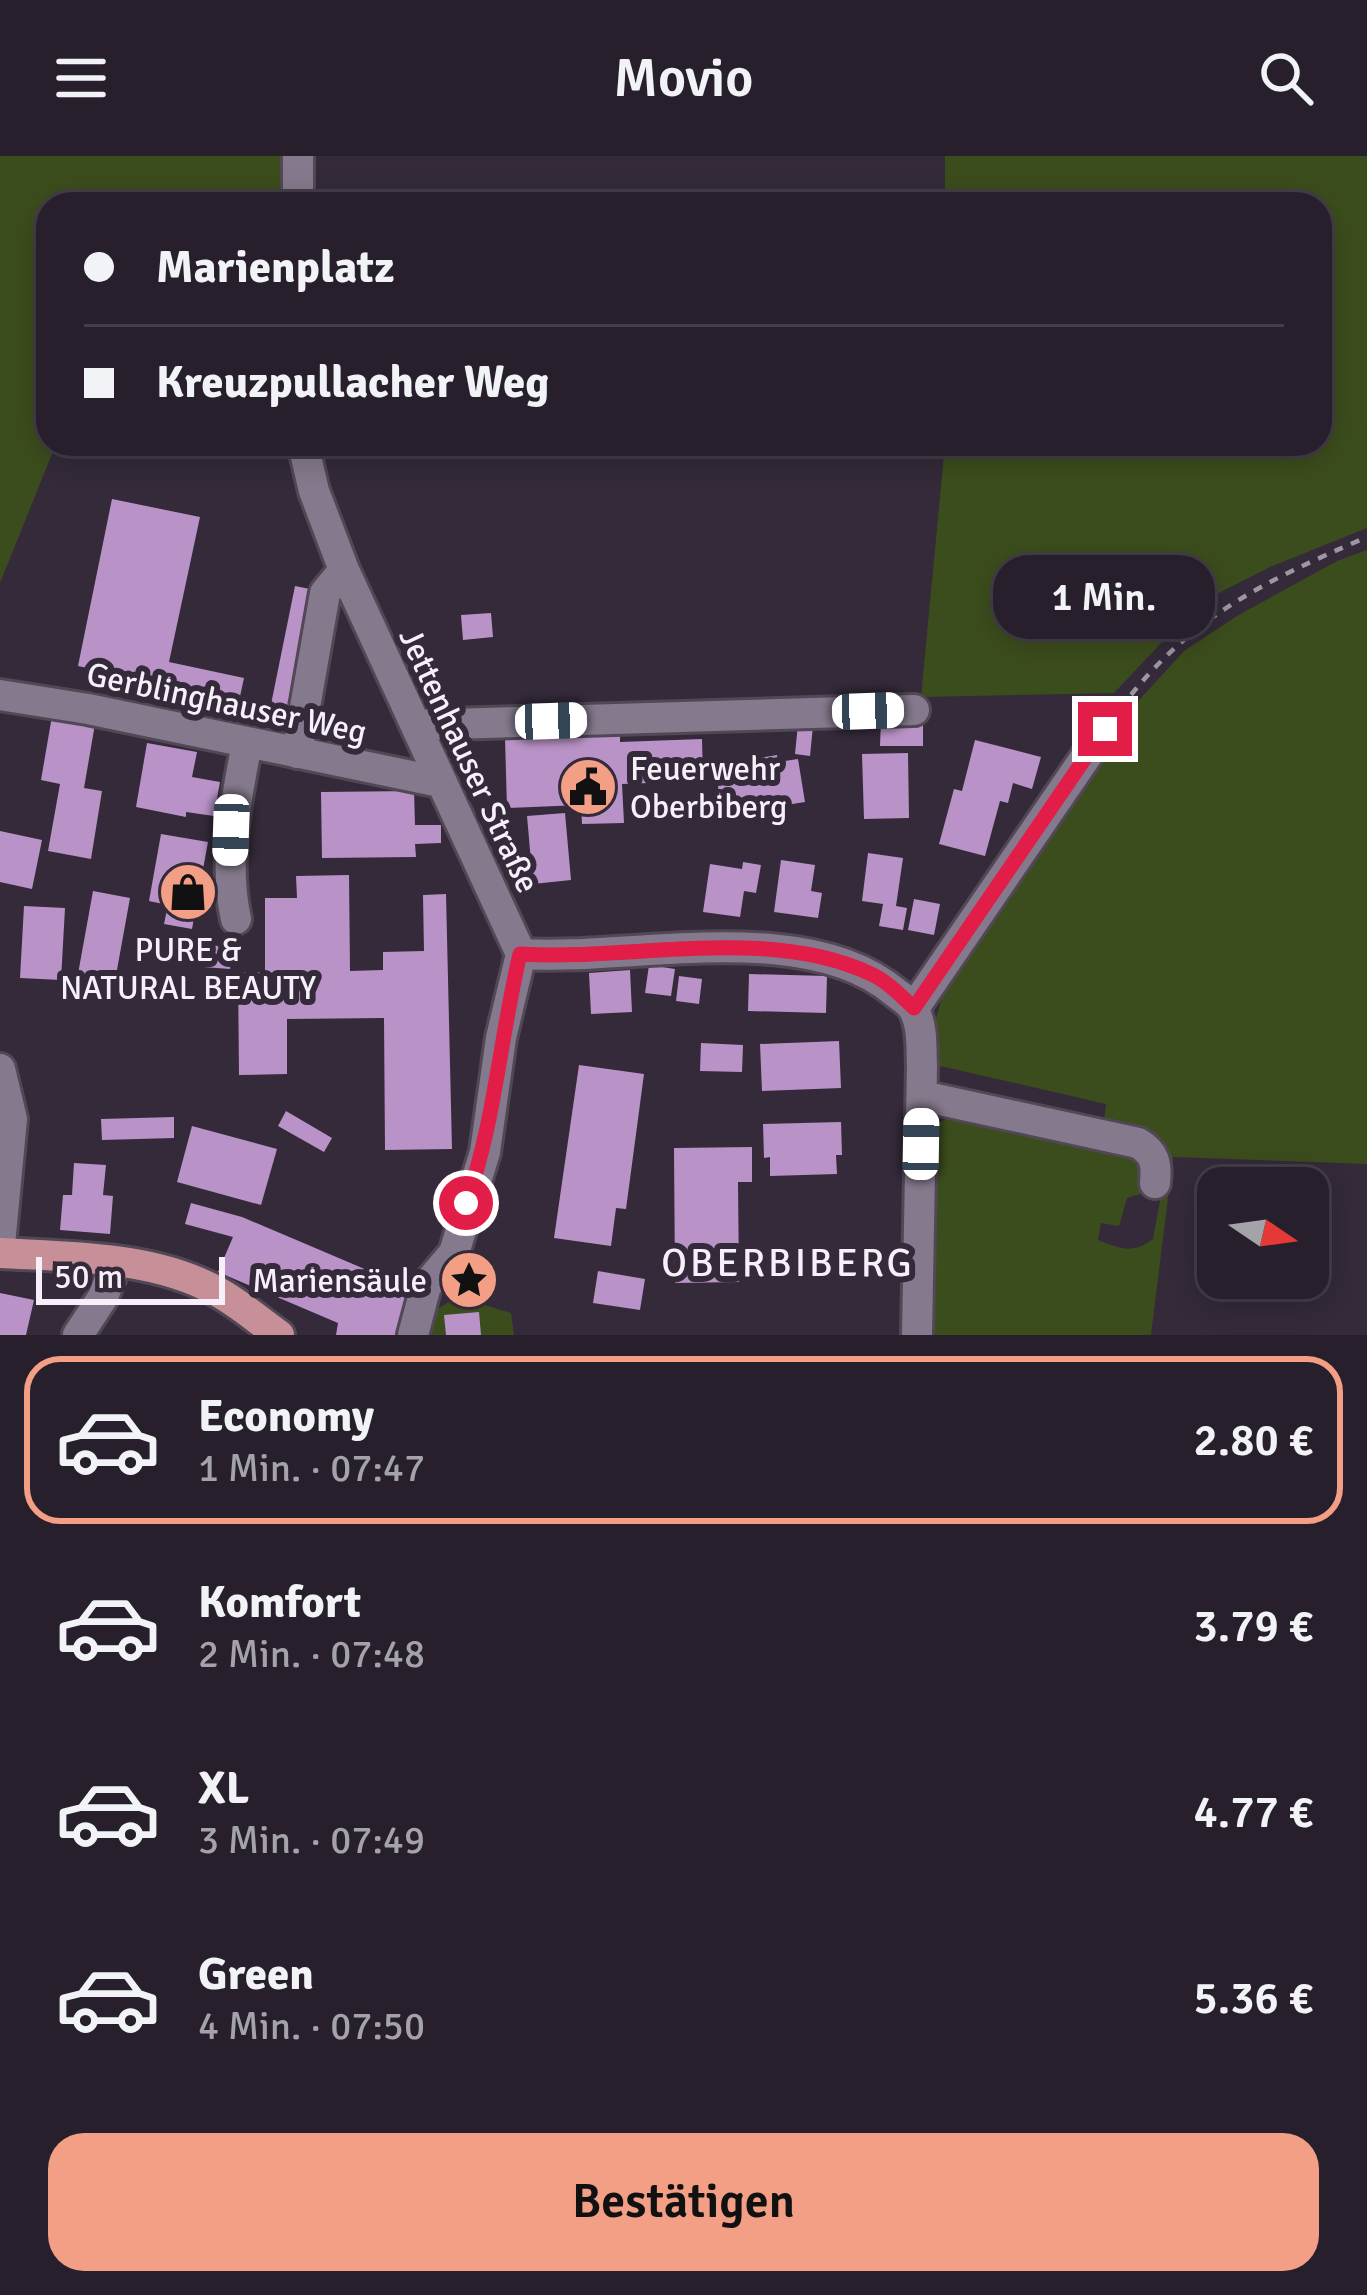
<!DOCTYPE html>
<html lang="de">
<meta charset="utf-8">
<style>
:root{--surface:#27202c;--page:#332d38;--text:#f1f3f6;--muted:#a4a3a9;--line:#433e48;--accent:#f39f85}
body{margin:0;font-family:Signika,sans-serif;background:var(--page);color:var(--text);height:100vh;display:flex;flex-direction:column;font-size:45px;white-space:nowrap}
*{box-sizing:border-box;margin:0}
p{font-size:39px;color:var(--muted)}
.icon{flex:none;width:66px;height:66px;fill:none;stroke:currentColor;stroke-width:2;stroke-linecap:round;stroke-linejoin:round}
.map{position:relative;height:1179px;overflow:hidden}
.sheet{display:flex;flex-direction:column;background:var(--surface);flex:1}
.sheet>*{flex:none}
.top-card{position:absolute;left:36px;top:36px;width:1296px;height:264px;border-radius:36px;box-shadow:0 6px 30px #0003,0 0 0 3px var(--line);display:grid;align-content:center;height:264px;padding:0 48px;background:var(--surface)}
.needle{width:78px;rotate:103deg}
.controls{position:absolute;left:1197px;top:1011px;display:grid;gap:24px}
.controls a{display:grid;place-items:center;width:132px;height:132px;border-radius:24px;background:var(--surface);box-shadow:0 6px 30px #0003,0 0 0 3px var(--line);font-size:60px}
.scale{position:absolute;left:36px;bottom:30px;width:189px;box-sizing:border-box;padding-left:12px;border:6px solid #f7f0fb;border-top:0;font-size:33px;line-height:42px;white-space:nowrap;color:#f7f0fb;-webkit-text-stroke:9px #342a3a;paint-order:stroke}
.end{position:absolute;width:54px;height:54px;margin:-27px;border:15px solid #e11d48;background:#fff;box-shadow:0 0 0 6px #fff}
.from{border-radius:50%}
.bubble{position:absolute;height:84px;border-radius:36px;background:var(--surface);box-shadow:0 6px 30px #0003,0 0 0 3px var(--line);font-size:39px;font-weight:600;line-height:84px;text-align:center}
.car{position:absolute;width:36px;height:72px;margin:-36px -18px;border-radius:15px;box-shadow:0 0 9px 3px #0007;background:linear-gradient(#fff 24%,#345 0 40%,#fff 0 76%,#345 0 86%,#fff 0)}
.top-card b{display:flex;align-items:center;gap:42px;height:114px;font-size:45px}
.top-card b+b{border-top:3px solid var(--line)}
.top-card i{width:30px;height:30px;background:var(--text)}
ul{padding:21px 0 0;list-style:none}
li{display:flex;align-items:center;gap:36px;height:168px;margin:0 24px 18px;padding:0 24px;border:6px solid transparent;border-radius:36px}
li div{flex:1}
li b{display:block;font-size:45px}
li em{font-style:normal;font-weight:600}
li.current{border-color:var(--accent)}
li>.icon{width:108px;height:108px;stroke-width:1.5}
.button{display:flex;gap:24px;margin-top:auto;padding:24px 48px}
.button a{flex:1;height:138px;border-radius:36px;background:var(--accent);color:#111;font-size:48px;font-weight:600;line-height:138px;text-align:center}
header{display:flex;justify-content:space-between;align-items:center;height:156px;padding:0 48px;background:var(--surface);font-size:54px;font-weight:600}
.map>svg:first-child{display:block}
</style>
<header><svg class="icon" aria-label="menu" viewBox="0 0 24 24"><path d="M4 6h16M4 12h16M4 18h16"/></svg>Movio<svg class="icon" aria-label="search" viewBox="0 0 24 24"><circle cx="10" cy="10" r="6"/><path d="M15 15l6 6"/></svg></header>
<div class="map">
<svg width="1367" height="1179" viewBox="0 0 1367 1179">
<rect width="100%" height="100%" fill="#342a3a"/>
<path fill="#3c4d1d" d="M0 0H308V48H48V288H56L0 427Z
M945 0H1367V372L1270 411 1199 447 1114 537 921 541 945 288H1320V48H945Z
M1367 394V1008L1173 1001 1151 1179H932L935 969 952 959 1139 1000 1147 1027 1143 1037 1127 1042 1119 1070 1101 1067 1098 1084C1120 1092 1132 1099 1153 1083L1166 1012 1103 973 1106 948 936 909 935 866 951 810 1110 576 1184 495 1237 460 1337 405Z
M458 1141 511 1157 514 1179H420L430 1157Z"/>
<path fill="#b993c7" d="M112 343 200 361 169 506 244 522 236 559 89 529 92 513 78 510Z
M295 430 315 434 288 567 268 563Z
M491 457 493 481 463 484 461 459Z
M52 560 95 568 84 632 102 635 91 703 48 695 60 628 41 624Z
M881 564H923V590H880Z
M798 568 813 570 810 600 795 598Z
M620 573V586L702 583 703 625 622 628 624 667 582 668 581 649 507 652 505 582Z
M975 584 1041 601 1032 633 1013 627 1008 647 1000 645 985 700 939 688 954 633 962 635Z
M147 587 197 596 192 621 220 626 214 660 186 656V661L136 651Z
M908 597 909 662 864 663 862 598Z
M777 599 778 606 798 603 805 646 722 659 715 609Z
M414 635 415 669H441V687L415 688 416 701 322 702 321 636Z
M565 657 571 724 533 728 527 660Z
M0 675 42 684 32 733 0 726Z
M161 678 208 686 192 773 164 768 168 749 149 745Z
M868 697 903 702 896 750 907 752 903 774 879 770 883 748 862 745Z
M781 704 815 709 811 735 822 737 818 762 774 756Z
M743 706 761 709 756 737 744 735 740 761 703 756 710 708 742 713Z
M349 719 350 815 383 814V796L424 795 423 739 446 738 452 993 385 994 384 862 287 863V918L239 919 238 816H265V742H297L296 720Z
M93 735 130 742 113 836 76 829Z
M914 743 940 748 934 779 908 774Z
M24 750 65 752 61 824 20 822Z
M205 789 232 791 230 813 203 811Z
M649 809 675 813 671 840 645 837Z
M630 814 632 856 591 858 589 817Z
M749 818 827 820 826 857 748 855Z
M679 820 702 823 699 848 676 845Z
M839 885 841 932 762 935 760 888Z
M701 887 743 889 742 916 700 915Z
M579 909 644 918 626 1053 616 1052 611 1090 554 1082Z
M286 955 332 982 324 996 278 970Z
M174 961V982L102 984 101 963Z
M841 966 842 999H836L837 1018 770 1020V1001L764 1002 763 968Z
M192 970 277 993 261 1049 177 1026Z
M752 991V1026H738L739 1126 675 1127 674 992Z
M74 1007 106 1009 103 1039 113 1040 110 1078 60 1074 63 1039H72Z
M191 1047 242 1061 407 1131 398 1179H336L338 1167 218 1116 233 1081 185 1068Z
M598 1115 645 1123 640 1154 593 1147Z
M0 1137 34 1144 26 1179H0Z
M479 1156 481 1179H446L444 1159Z"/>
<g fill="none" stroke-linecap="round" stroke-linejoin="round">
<g stroke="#514755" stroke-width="36">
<path id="minor" d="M298 48V0
M303 288 314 335 344 414 521 798
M0 539 88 553 440 626
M416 569 914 554
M297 597 325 437 344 414
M236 763C223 703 236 646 247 587
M521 798C631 805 806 760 896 837 903 842 912 848 915 856 923 872 921 893 922 910L917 1179
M914 852 1105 573
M0 913 12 963 0 1088
M922 940 1138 987C1155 997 1157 1008 1155 1027
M78 1179 103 1141 116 1107
M413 1179 426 1130 454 1097 485 996 501 882 521 798"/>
</g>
<g stroke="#514755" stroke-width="36">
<path id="major" d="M0 1097C71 1101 155 1100 218 1136 240 1148 259 1165 279 1179"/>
</g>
<path stroke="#9f96a3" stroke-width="4.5" stroke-dasharray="9 9" stroke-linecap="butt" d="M1120 553C1190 460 1263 426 1367 381"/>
<use href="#minor" stroke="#857a8d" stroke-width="30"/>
<use href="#major" stroke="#c79099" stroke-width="30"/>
</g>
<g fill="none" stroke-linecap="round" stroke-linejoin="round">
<path stroke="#e11d48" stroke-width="15" d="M466 1047C495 967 500 881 520 798 631 805 768 769 871 818 887 825 901 840 914 852L1105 573"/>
</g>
<defs>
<g id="civic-disc" transform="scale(3)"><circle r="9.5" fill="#f39f85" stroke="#342a3a"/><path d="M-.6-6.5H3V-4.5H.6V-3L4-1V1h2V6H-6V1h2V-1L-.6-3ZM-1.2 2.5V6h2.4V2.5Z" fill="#111"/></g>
<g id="shop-disc" transform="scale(3)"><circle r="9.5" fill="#f39f85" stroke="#342a3a"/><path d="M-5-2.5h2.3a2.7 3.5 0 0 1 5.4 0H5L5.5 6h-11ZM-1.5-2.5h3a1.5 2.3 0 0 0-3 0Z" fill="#111"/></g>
<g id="sight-disc" transform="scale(3)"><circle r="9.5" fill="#f39f85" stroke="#342a3a"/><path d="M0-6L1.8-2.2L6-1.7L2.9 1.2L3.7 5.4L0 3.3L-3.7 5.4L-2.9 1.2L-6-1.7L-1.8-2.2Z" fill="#111"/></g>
</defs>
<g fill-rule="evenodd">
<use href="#civic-disc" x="588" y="631"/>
<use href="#shop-disc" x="188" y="736"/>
<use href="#sight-disc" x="469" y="1124"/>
</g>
<g text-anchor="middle" stroke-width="12" stroke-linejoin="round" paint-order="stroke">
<g font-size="33" fill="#f7f0fb" stroke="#342a3a">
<text transform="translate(227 546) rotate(12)" y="12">Gerblinghauser Weg</text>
<text transform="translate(470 604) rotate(65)" y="12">Jettenhauser Straße</text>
</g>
<g font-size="33" fill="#f7f0fb" stroke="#342a3a" text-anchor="start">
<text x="630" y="624">Feuerwehr<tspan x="630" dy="38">Oberbiberg</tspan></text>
<text x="188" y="805" text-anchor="middle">PURE &amp;<tspan x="188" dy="38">NATURAL BEAUTY</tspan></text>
<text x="427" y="1136" text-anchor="end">Mariensäule</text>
</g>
<g font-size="39" letter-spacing="3" fill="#f7f0fb" stroke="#342a3a">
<text x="788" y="1120">OBERBIBERG</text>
</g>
</g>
</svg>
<div class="controls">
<a><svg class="needle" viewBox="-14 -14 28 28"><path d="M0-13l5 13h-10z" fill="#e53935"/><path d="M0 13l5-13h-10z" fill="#a4a3a9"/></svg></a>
</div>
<div class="scale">50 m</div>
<i class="end from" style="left:466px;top:1047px"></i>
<i class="end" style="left:1105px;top:573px"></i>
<div class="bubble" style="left:993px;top:399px;width:222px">1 Min.</div>
<i class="car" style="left:868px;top:555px;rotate:88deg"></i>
<i class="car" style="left:551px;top:565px;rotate:88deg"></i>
<i class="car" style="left:231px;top:674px;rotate:182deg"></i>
<i class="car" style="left:921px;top:988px;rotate:1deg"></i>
<div class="top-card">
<b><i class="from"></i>Marienplatz</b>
<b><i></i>Kreuzpullacher Weg</b>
</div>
</div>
<section class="sheet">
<ul>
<li class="current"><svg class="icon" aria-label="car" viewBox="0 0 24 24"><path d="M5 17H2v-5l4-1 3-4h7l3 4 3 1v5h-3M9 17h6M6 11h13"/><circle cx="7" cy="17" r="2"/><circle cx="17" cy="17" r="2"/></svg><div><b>Economy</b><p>1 Min. · 07:47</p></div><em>2.80 €</em></li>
<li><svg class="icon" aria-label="car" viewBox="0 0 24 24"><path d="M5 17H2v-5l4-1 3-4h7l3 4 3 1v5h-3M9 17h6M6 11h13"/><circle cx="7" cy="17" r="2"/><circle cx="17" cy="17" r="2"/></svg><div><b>Komfort</b><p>2 Min. · 07:48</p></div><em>3.79 €</em></li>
<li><svg class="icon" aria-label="car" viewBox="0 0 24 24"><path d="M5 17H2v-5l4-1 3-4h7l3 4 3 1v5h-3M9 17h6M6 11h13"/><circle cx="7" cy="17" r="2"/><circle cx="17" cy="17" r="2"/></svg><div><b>XL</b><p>3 Min. · 07:49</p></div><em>4.77 €</em></li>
<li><svg class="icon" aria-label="car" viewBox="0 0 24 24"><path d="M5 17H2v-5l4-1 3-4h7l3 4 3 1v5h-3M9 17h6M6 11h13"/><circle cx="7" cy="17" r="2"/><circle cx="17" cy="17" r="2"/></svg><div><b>Green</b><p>4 Min. · 07:50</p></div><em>5.36 €</em></li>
</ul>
<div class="button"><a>Bestätigen</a></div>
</section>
